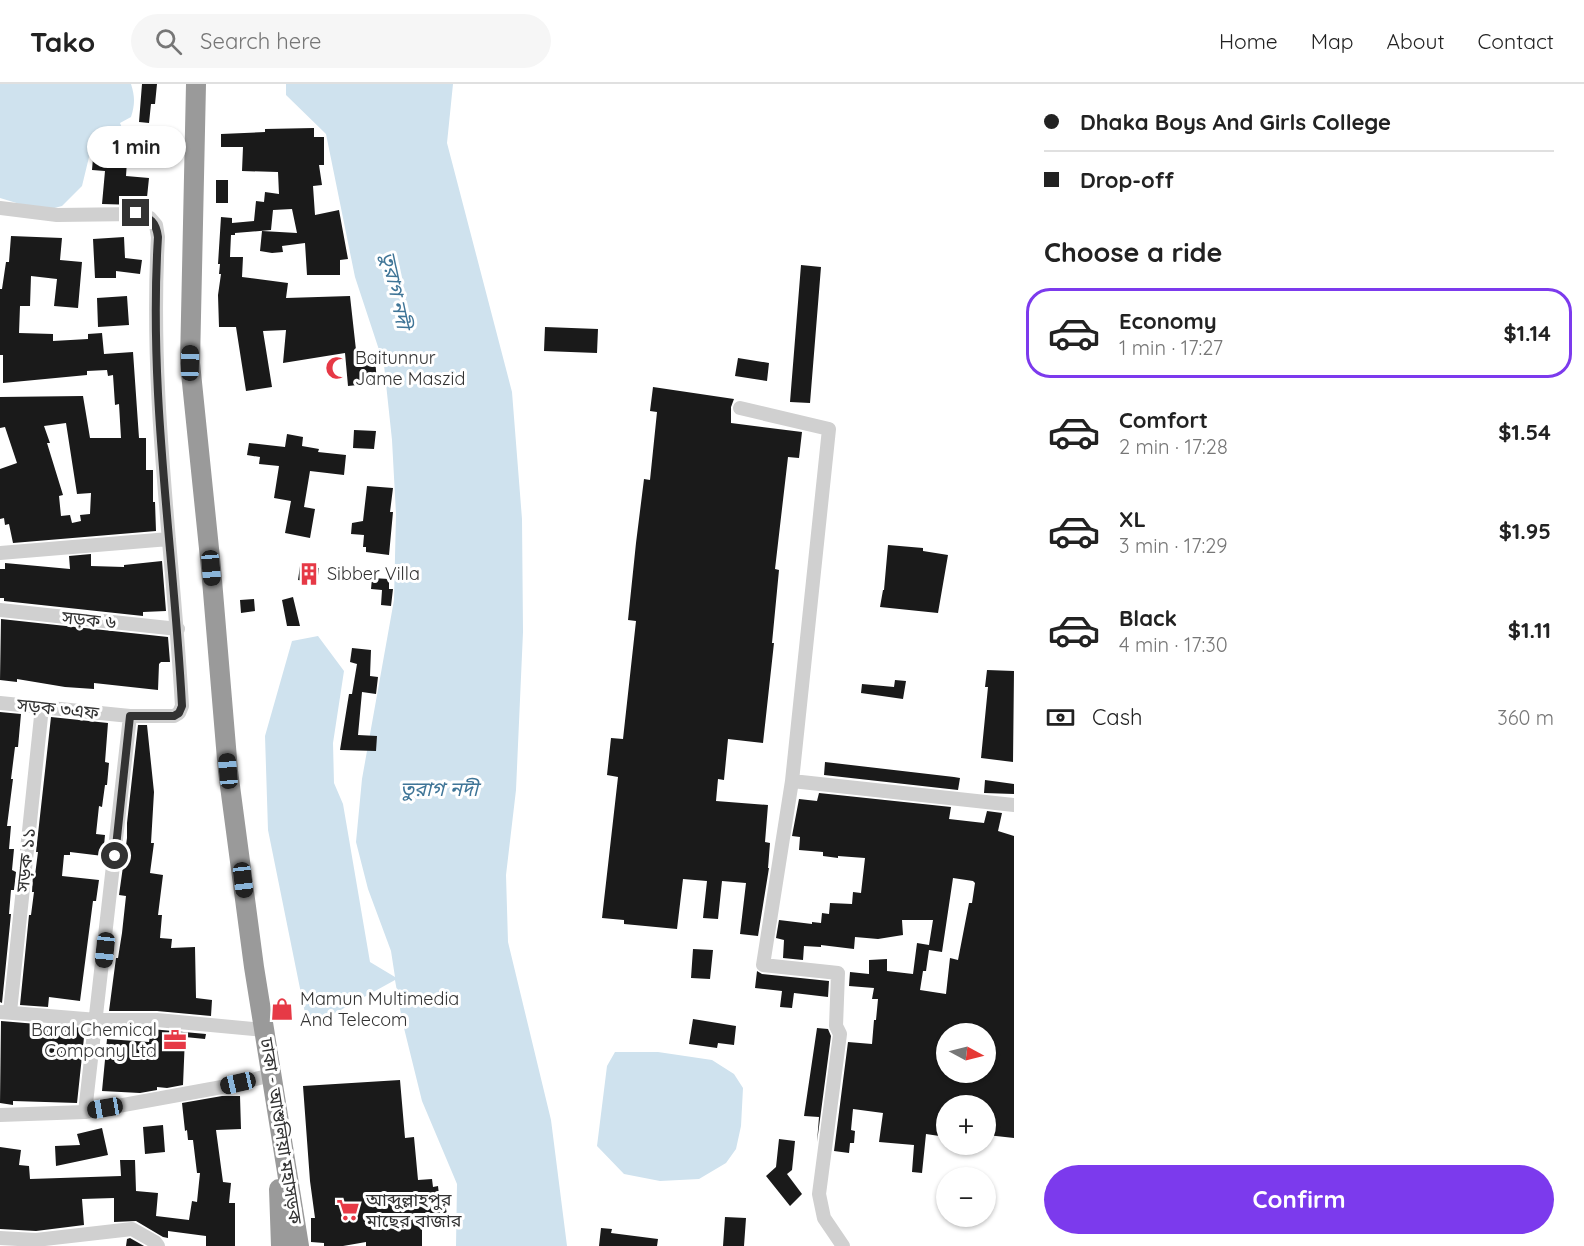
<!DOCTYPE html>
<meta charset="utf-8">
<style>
:root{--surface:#fff;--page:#f6f6f6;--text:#222;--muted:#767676;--line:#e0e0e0;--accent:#7c3aed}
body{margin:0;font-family:Quicksand,"Noto Sans Bengali",sans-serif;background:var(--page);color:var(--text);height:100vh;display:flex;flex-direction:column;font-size:22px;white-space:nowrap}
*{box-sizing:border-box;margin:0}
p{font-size:20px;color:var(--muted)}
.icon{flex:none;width:33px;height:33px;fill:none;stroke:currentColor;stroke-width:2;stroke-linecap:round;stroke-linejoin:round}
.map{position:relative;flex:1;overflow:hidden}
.details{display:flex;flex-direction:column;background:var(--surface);width:570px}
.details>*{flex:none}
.top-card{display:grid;align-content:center;height:132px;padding:0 30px;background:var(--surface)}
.needle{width:39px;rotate:97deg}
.controls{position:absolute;left:936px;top:939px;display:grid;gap:12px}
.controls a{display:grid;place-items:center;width:60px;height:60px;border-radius:50%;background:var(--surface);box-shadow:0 2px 4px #0004;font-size:30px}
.end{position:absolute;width:27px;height:27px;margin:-14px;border:8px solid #333;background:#fff;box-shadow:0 0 0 3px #fff}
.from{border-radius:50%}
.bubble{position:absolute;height:42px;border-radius:21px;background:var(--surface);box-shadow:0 2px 4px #0004;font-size:20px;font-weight:800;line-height:42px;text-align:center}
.car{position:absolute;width:18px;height:36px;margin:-18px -9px;border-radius:8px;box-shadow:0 0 4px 2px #0007;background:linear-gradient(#222 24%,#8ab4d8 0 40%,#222 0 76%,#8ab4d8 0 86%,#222 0)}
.top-card b{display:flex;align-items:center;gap:21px;height:57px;font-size:22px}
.top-card b+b{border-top:2px solid var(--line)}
.top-card i{width:15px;height:15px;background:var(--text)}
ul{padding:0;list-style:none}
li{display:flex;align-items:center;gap:18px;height:90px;margin:0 12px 9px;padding:0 18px;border:3px solid transparent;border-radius:24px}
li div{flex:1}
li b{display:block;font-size:22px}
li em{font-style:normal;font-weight:800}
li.on{border-color:var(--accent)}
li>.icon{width:54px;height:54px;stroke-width:1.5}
h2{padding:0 30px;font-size:27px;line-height:72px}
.pay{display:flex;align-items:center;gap:15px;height:66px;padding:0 30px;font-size:22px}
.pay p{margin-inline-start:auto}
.cta{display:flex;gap:12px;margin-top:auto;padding:12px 30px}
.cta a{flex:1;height:69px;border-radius:36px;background:var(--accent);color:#fff;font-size:24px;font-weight:800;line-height:69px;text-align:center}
header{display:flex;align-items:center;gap:36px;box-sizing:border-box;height:84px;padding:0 30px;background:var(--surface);border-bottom:2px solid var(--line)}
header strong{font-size:28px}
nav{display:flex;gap:33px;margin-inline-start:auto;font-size:21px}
.search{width:420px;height:54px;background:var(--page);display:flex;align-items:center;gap:15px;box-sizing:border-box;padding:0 21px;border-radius:33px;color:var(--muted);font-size:22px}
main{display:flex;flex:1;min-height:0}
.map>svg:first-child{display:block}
</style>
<header>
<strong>Tako</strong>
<div class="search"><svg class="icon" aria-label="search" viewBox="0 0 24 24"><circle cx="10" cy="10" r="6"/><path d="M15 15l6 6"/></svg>Search here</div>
<nav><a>Home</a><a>Map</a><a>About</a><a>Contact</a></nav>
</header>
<main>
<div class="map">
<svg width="1014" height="1162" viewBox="0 0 1014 1162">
<rect width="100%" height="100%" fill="#fff"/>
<path fill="#cfe2ee" d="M0 0H131C135 13 135 20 131 33L120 39 123 46 129 48 132 61 128 72 90 69 82 102 62 122 43 127 0 114Z
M286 0H453L447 59 512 308 522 435 523 548 516 706 506 791 508 858 551 1036 567 1162H456L457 1100 422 1017 402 936 395 896 308 944 268 746 265 652 292 557 318 552 344 587 333 659 334 699 343 720 370 878 395 893 391 867 368 805 356 758 362 695 394 516 396 430 392 356 384 281 355 193 326 50 286 11Z
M615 968H658L712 976 734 990 743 1004 741 1042 736 1065 726 1079 699 1095 660 1097 624 1090 597 1062 607 982Z"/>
<path fill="#1a1a1a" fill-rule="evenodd" d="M142 0H157L155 20H151L149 39 139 38Z
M314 44V53H324V81H319L322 101 313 102 315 131 339 126 348 175 340 176V191H307L305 159 282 162 283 168 272 169 260 167 262 147 297 149 292 125 273 126 271 146 235 149V151H231L230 173H243L242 193 288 199 286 214 350 212 357 275 375 274 377 299 348 302 345 269 283 279 286 246 263 247 272 303 246 307 236 243H219L218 211 221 190H219L220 180H218L221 133 232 134V139L254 137 256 117 264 118 265 108 279 110 278 88 242 87 243 63H221V50L265 48V45Z
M93 74 127 77 126 92 149 94 146 123 137 121 102 120 105 87 92 86Z
M216 96H228V119H216Z
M11 152 62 154 60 176 82 178 78 224 54 222 57 195 31 192 30 222H20L19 249 53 250V257L88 255V250L102 249 104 270 133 268 139 354H146V386H153V418H155L156 447 13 459 9 440 5 441 4 434 0 435V385L17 379 5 343 0 344V313L83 312 90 354H121L119 320 115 321 113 291 108 292 107 286 87 287V291L3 299V271H0V205H2L6 178H9ZM66 339 77 410 91 409 90 430 80 431 81 437 72 439 70 431 61 432 59 412 63 411 47 359H50L44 342Z
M124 153 125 174 142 176 140 190 116 187V194H95L93 155Z
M801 181 821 183 810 319 790 318Z
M127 212 129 241 98 243 97 214Z
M545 243 598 245 597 269 544 267Z
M738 274 769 279 767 297 735 292Z
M653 303 734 315 731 323V339L802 348 799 374 788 373 775 485 779 486 772 559H774L763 659 728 655 724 696 718 695 716 717 768 721 765 758 770 759 768 784H769L758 852 740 850 746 799 722 797 718 835 703 834 707 797 683 795 677 845 624 840V836L602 834 618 693 607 691 611 654 623 655 636 537 628 536 636 459 644 395 650 396 657 328 650 327Z
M354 346 376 347 374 365 353 364Z
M287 350 303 353 302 362 319 365 318 368 346 371 344 391 310 387 304 423 315 425 310 454 285 449 291 417 274 414 279 382 259 380 260 373 247 371 249 359 285 363Z
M367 402 393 404 390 428H393L389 471 366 468V463H363L364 451 351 450 352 439 363 437Z
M888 461 923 464V467L948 471 938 529 880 523 883 506H884Z
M91 470V482L124 483V481L162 477 166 527 143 528V532L4 517V514H0V485H5V479L70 485 69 472Z
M300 482 319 484 317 499 298 496Z
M372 494 389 495V505H393L391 522 381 521 382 506 371 505Z
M293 513 300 542H287L282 516Z
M254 515 255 527 241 529 240 516Z
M1 535 168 553 170 578H161L159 580 158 606 94 599V605L65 603 17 595V598L0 596Z
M352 564 371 566 370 592 378 593 376 610 362 608 358 651 377 652 376 667 340 666 349 610H352L357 580 350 578Z
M987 586 1014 587 1013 678 981 674 988 603H985Z
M895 596 906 597 903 615 861 609 862 600 894 603Z
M0 628 21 630 18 663H15L11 695H13L7 742H11L9 765H14L12 786 16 788 14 806H11L9 830H11L2 919 0 918Z
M51 633 108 639 105 678 109 679 107 701H105L102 723 99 722 96 750 105 751 103 772 70 768V771H64L62 792 99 796 96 817H93L80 917 49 913 48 923 20 921 29 831H31L34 808H32L33 790 35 791 38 768H36Z
M138 641H147L154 708 151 759H154L150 789 163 791 158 831H162L160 854 172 855 171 864 195 863 196 914 212 916 211 932 157 927H109L116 874H118L122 849 126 812 119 811 127 754V739Z
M825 678 954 693 960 694 958 706 824 691Z
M985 696 1014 700V710L984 709Z
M819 709 951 723 949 735 984 739 987 727 1002 729 998 747 1014 752V1054L987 1051 986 1022H946V1053L926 1050 922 1089 912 1088 914 1061 879 1058 883 1029 853 1025 851 1046 855 1047 854 1059H850L849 1069 834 1067 848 958 872 960 874 936H876L878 915H872L874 904 849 902 850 888 869 890V876L887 875V887L913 890 917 859 929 861 933 836H902L903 851 878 855 855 853 854 865 821 861V863L804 862 803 876 783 874 784 856 776 854 779 836 812 840V838L821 839 822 829 829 830 830 819 852 820 853 808 861 809 865 774 838 772V774L823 772V768L799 766 800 753 792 752 799 715 817 717ZM953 794 973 797 975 799 972 819H969L958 876 950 874 946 910 920 906 923 887H926L929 866 942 868ZM946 950H986V988H946V977H943Z
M693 865 713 866 710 895 691 894Z
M757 887 762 890 829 897 828 913 794 909 792 924 780 923 782 907 755 904Z
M693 935 736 942 734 961 718 959 717 964 689 960Z
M1 937 85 944 77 1019 13 1017V1021L0 1019Z
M817 944 828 945 831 952 817 1058 819 1033 804 1032Z
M151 945 206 950 205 955 185 953 183 1001 167 1004 157 1003V1006L140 1009 102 1007 107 955 149 958Z
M400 996 405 1054 414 1053 418 1096 432 1095 433 1103 438 1102 440 1120 445 1119 448 1136 422 1140V1162H366V1158L343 1162H324V1159L311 1158V1134H315L310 1097 303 1002Z
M222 1012H240L241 1045 216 1046 223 1098 231 1099 229 1119H235V1162H206V1152L168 1147V1154L163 1153 136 1137 114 1138V1114L82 1115 84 1141 36 1147 0 1145V1063L21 1066 19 1081 29 1082 30 1095 121 1092 120 1076H135L136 1107 158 1109 156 1132 189 1136 192 1117 197 1118 200 1089H197L193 1056H188L187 1046 185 1047 182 1019Z
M163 1041 165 1068 145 1070 143 1043Z
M102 1044 108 1071 56 1082 55 1062 80 1061 77 1050Z
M779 1055 795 1057 792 1086 787 1090 802 1110 790 1122 766 1092 776 1083Z
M725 1133 746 1134 744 1162H723Z
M601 1144 612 1145 611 1149 658 1155 657 1162H599Z
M130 1154 144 1162H126L127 1155Z"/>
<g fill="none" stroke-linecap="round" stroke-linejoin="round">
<path stroke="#d0d0d0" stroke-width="14" d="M0 124 57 131 137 130 150 134 156 141 158 153C149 310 173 466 182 622L179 629 174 632H130L0 619
M740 324 829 345 792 697 1014 721
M0 469 169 455
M0 526 178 545
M792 697 763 881 838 889 836 942 840 950 819 1110 824 1134 843 1162
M0 928 97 936H157L265 946
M10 928 42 623
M85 1028 130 632
M0 1031 85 1028 222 1003 272 991
M0 1154 36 1156 132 1145 155 1158 158 1162"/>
<path stroke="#9a9a9a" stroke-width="20" d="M196 0 190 279 211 484 228 687 254 883 299 1162
M279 1105 281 1162"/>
</g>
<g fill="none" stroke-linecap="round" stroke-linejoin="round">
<path stroke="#333" stroke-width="8" d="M115 772 130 632H174L179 629 182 622C174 466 148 310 158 153 156 138 151 134 136 129"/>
</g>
<defs>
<g id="mosque-bare" transform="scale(1.8)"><path d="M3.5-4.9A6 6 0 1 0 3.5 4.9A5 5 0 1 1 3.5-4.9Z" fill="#e63946" stroke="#fff" stroke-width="2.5" paint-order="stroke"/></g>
<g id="building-bare" transform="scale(1.8)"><path d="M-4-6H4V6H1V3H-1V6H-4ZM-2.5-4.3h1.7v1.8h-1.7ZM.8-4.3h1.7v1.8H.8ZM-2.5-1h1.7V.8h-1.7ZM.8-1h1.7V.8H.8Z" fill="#e63946" stroke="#fff" stroke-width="2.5" paint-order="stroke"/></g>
<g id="shop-bare" transform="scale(1.8)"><path d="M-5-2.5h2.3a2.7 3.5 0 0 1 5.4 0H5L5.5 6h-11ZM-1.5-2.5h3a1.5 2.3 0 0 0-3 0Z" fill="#e63946" stroke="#fff" stroke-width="2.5" paint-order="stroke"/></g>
<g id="office-bare" transform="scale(1.8)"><path d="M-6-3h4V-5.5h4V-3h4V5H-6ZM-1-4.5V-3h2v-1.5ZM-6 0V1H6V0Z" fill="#e63946" stroke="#fff" stroke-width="2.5" paint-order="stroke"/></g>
<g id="supermarket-bare" transform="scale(1.8)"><path d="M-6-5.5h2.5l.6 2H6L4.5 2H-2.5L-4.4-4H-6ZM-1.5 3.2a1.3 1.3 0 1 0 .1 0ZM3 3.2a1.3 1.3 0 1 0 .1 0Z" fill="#e63946" stroke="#fff" stroke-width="2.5" paint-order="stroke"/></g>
</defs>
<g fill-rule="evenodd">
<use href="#mosque-bare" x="337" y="284"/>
<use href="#building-bare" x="309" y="490"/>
<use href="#shop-bare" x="282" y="925"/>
<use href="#office-bare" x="175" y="956"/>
<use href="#supermarket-bare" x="348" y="1126"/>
</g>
<g text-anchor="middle" stroke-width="6" stroke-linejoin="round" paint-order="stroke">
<g font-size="18" fill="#333" stroke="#fff" text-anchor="start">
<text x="355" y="280">Baitunnur<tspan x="355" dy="21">Jame Maszid</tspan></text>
<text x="327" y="496">Sibber Villa</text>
<text x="300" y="921">Mamun Multimedia<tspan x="300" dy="21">And Telecom</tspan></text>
<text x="157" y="952" text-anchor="end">Baral Chemical<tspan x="157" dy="21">Company Ltd</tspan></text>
<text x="366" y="1122">আব্দুল্লাহপুর<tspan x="366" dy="21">মাছের বাজার</tspan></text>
</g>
<g font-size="18" fill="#333" stroke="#fff">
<text transform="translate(89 536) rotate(6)" y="6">সড়ক ৬</text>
<text transform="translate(58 625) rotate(6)" y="6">সড়ক ৩এফ</text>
<text transform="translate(26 776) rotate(-84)" y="6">সড়ক ১১</text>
<text transform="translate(281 1047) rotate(81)" y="6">ঢাকা - আশুলিয়া মহাসড়ক</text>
</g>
<g font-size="20" font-style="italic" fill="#3f7597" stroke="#fff">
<text transform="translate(396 206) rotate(78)" y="7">তুরাগ নদী</text>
<text x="439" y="712">তুরাগ নদী</text>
</g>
</g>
</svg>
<div class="controls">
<a><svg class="needle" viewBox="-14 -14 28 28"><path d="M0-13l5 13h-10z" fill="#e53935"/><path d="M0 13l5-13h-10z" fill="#767676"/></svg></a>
<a>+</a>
<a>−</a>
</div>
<i class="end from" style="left:115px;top:772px"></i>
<i class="end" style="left:136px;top:129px"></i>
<div class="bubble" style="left:87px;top:42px;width:99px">1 min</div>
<i class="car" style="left:190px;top:279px;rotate:1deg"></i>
<i class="car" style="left:211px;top:484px;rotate:175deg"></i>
<i class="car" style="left:228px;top:687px;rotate:355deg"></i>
<i class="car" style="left:243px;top:796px;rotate:173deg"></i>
<i class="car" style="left:105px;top:866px;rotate:186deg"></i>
<i class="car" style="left:238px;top:999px;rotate:257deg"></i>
<i class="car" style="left:105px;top:1024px;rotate:260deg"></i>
</div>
<section class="details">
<div class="top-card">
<b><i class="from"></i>Dhaka Boys And Girls College</b>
<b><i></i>Drop-off</b>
</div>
<h2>Choose a ride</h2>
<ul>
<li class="on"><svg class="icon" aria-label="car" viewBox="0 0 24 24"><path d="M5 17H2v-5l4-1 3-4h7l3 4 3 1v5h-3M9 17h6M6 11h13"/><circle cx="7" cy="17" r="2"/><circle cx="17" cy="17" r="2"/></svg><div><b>Economy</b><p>1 min · 17:27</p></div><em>$1.14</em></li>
<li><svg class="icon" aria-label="car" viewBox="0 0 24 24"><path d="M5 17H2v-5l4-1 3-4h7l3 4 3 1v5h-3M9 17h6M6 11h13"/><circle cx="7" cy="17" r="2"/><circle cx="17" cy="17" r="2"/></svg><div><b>Comfort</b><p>2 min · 17:28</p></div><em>$1.54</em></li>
<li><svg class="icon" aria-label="car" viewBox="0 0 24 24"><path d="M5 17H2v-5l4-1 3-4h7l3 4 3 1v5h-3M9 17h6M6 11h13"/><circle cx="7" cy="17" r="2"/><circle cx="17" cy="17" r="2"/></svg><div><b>XL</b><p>3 min · 17:29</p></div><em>$1.95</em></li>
<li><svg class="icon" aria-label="car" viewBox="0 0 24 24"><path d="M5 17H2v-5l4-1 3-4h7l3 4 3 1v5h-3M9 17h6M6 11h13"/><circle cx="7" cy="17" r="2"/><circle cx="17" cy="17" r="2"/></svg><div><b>Black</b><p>4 min · 17:30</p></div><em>$1.11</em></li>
</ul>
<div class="pay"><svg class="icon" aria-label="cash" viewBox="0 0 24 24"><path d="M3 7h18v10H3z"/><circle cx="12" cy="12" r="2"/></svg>Cash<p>360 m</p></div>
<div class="cta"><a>Confirm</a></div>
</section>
</main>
